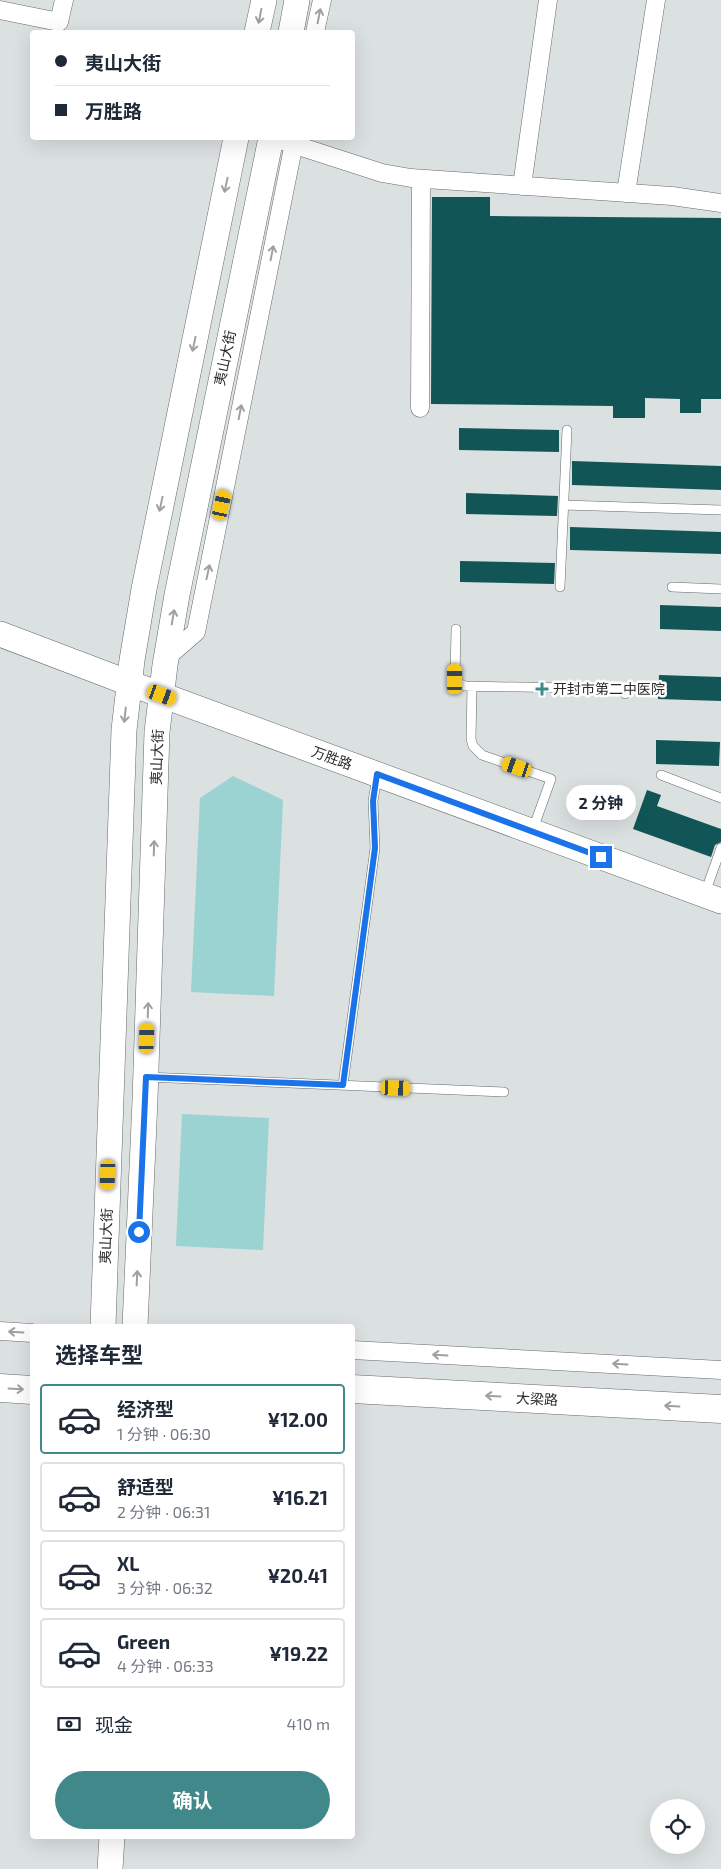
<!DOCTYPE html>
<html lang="zh">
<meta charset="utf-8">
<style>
:root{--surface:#fff;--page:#f6f6f7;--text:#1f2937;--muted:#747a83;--line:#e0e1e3;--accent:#408889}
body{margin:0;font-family:"Exo 2","Noto Sans SC",sans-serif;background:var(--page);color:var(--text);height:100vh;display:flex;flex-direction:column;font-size:19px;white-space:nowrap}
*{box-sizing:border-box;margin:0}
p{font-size:16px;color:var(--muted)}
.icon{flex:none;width:28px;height:28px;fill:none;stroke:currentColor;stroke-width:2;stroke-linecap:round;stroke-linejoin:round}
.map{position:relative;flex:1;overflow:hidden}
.panel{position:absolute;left:30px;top:1324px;width:325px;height:515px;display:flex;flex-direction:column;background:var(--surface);border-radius:5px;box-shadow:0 5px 20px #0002}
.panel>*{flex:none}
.guide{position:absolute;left:30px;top:30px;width:325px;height:110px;border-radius:5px;box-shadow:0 5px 20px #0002;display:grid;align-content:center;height:110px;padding:0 25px;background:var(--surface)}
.fabs{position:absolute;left:650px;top:1799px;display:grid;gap:10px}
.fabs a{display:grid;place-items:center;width:55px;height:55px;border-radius:50%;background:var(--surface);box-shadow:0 5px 20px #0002;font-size:25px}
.end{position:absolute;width:22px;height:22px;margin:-11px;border:6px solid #1a73e8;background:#fff;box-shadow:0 0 0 2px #fff}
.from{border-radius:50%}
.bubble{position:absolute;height:35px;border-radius:18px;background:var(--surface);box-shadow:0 5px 20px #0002;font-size:16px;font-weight:700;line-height:35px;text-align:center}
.car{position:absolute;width:15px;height:30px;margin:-15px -8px;border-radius:6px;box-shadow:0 0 4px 1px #0007;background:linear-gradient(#f5c518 24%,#345 0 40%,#f5c518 0 76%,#345 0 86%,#f5c518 0)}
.guide b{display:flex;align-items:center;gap:18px;height:48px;font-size:19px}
.guide b+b{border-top:1px solid var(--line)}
.guide i{width:12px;height:12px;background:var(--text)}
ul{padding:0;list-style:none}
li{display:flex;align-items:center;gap:15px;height:70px;margin:0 10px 8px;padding:0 15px;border:2px solid var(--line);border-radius:5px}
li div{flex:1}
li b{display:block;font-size:19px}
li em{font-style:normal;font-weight:700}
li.selected{border-color:var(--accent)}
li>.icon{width:45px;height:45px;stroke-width:1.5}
h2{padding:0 25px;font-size:22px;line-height:60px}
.pay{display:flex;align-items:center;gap:12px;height:55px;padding:0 25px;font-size:19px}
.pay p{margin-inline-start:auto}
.action{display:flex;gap:10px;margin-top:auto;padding:10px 25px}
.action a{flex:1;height:58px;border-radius:30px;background:var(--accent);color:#fff;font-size:20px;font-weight:700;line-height:58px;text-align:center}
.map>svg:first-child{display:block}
</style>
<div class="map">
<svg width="721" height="1869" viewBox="0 0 721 1869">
<rect width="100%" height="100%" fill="#dbe0e0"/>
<path fill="#9bd2d2" d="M233 776 283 800 274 996 191 992 200 798Z
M182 1114 269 1118 263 1250 176 1246Z"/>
<path fill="#115556" d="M432 197H490V216L721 218V399H701V413H680V399L645 398V418H613V406L431 404Z
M459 428 559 430V452L459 450Z
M572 461 721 466V490L572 485Z
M466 493 558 496 557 516 466 514Z
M570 527 721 532V554L570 550Z
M460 561 555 563 554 584 460 582Z
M660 605 721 607V631L660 629Z
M659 675 721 677V701L658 699Z
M656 740 720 742 719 766 656 764Z
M647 790 661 795 657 806 721 829V842L715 845 711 857 633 829Z"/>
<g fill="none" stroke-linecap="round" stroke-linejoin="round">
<g stroke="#666a6a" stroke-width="10">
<path id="lane" d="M564 505 721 510
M560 587 567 430
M672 587 721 589
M456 629 455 679 458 683 465 686 618 689 624 690 625 694
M472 686 471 739 473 746 482 755 551 779 533 829
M661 775 721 798
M705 893 721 848
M146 1077 504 1092
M343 1085 375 848 373 801 377 777"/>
</g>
<g stroke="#666a6a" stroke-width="19">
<path id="street" d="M0 10 59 22 64 0
M315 32 322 0
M283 141 382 173 411 178 672 196 721 203
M522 186 548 0
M626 193 656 0
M420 408 421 179
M166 658 196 632 295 138
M0 1331 32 1333
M352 1350 721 1370"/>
</g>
<g stroke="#666a6a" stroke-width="26">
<path id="secondary" d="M257 32 264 0
M291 32 297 0
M0 634 129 683 721 901
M103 1326 124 730 132 660 144 589 236 138
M135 1326 145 1100 157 732 165 665 177 595 271 138
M110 1869 112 1836"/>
</g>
<g stroke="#666a6a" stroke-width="29">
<path id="primary" d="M0 1388 32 1390
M352 1389 721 1409"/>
</g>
<use href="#lane" stroke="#fff" stroke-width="9"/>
<use href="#street" stroke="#fff" stroke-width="18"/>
<use href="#secondary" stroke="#fff" stroke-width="25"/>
<use href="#primary" stroke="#fff" stroke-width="28"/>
</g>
<defs><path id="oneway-shaft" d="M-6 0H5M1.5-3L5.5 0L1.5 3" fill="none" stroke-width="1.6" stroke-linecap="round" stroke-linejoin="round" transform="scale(1.25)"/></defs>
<g stroke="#9fa0a0">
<use href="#oneway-shaft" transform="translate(260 16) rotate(101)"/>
<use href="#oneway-shaft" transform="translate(319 16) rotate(-79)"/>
<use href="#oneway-shaft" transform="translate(226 185) rotate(102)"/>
<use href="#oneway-shaft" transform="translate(272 253) rotate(-79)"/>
<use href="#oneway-shaft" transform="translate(194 344) rotate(102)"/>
<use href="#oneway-shaft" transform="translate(240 412) rotate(-79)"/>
<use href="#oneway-shaft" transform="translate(161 504) rotate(102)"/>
<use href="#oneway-shaft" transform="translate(208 572) rotate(-78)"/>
<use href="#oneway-shaft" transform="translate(173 617) rotate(-80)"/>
<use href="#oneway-shaft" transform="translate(125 715) rotate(96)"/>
<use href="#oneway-shaft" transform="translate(154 848) rotate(-88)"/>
<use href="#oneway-shaft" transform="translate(148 1010) rotate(-88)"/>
<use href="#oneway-shaft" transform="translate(137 1278) rotate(-87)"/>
<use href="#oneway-shaft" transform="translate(16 1332) rotate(-177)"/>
<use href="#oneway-shaft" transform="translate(440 1355) rotate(-177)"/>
<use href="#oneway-shaft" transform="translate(620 1364) rotate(-177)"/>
<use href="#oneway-shaft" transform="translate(16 1389) rotate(3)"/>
<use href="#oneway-shaft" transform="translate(493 1396) rotate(-177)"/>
<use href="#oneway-shaft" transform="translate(672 1406) rotate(-177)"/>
</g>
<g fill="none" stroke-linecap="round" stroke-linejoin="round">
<path stroke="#1a73e8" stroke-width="6" d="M139 1232 146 1077 343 1085 375 848 373 801 377 774 601 857"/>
</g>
<path fill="#408889" stroke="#fff" stroke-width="2" d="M539.5 681.5h5v5h5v5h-5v5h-5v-5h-5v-5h5z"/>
<g text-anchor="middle" stroke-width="5" stroke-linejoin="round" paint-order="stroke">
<g font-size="14" fill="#2a2c2c" stroke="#fff">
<text transform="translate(225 358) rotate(-78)" y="5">夷山大街</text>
<text transform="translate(157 757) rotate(-88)" y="5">夷山大街</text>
<text transform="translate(332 758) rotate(20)" y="5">万胜路</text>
<text transform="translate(106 1236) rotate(-88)" y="5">夷山大街</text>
<text transform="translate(537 1399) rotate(3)" y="5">大梁路</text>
</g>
<g font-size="14" fill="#2a2c2c" stroke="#fff" text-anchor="start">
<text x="553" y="694">开封市第二中医院</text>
</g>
</g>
</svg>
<div class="fabs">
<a><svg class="icon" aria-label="locate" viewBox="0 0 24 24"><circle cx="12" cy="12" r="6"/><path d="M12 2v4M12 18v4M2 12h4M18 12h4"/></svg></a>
</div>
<i class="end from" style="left:139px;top:1232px"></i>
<i class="end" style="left:601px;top:857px"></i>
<div class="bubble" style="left:566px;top:785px;width:70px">2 分钟</div>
<i class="car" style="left:222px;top:505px;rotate:12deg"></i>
<i class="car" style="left:455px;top:679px;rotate:0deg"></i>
<i class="car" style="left:162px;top:695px;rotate:110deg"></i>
<i class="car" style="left:517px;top:767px;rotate:289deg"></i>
<i class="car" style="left:147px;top:1038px;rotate:2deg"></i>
<i class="car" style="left:396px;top:1088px;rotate:92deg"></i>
<i class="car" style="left:108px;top:1175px;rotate:182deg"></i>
<div class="guide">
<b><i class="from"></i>夷山大街</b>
<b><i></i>万胜路</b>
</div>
<section class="panel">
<h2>选择车型</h2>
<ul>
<li class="selected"><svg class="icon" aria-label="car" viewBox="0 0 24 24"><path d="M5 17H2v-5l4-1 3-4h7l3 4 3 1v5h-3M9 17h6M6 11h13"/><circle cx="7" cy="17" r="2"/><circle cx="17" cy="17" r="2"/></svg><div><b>经济型</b><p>1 分钟 · 06:30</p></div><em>¥12.00</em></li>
<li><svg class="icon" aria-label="car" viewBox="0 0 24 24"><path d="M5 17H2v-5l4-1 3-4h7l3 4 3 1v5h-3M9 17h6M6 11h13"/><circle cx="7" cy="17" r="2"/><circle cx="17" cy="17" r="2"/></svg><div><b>舒适型</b><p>2 分钟 · 06:31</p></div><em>¥16.21</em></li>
<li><svg class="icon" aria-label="car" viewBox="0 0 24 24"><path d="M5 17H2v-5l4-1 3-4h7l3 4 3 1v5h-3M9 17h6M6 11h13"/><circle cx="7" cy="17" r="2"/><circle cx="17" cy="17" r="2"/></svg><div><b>XL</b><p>3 分钟 · 06:32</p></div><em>¥20.41</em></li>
<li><svg class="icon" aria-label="car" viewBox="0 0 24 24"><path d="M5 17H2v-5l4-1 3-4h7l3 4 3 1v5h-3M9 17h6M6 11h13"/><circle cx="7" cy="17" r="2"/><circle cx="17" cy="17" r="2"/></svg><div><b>Green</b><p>4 分钟 · 06:33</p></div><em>¥19.22</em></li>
</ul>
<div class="pay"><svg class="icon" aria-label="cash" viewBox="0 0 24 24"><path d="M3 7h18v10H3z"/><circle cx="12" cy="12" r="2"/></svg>现金<p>410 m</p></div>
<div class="action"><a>确认</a></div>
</section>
</div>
